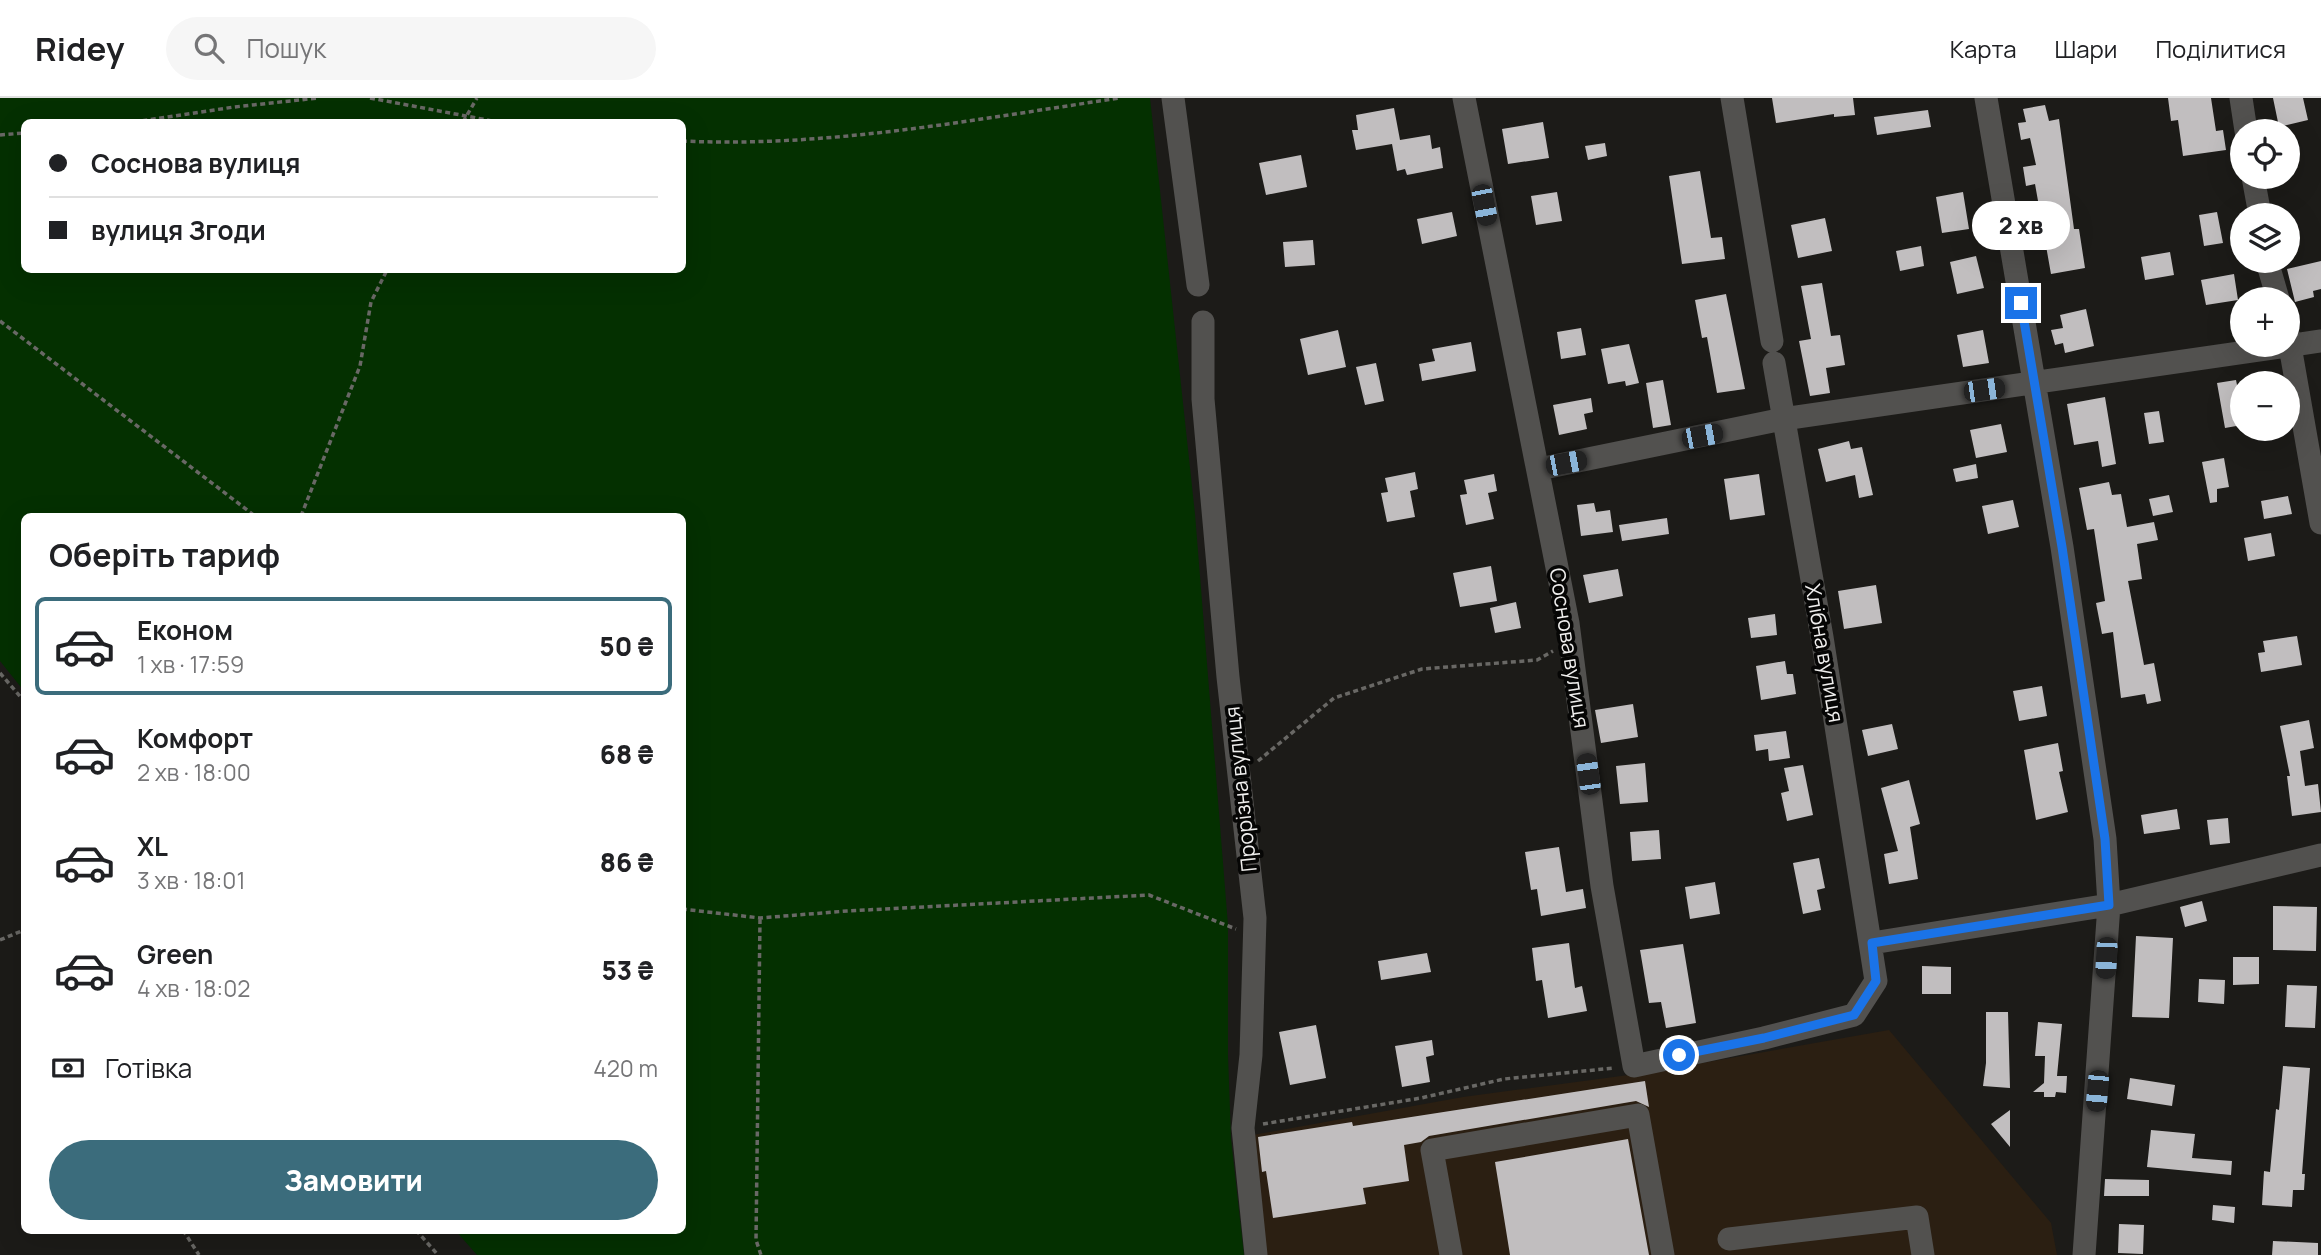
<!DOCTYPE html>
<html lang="uk">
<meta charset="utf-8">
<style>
:root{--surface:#fff;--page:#f6f6f6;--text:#202124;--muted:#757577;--line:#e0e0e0;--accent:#3b6c7c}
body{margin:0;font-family:Manrope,sans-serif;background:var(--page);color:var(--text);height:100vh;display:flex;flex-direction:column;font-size:26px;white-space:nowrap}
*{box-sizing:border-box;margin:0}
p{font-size:23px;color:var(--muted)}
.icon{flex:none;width:38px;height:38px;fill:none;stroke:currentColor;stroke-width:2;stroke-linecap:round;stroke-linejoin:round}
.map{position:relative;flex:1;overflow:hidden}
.drawer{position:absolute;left:21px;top:415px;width:665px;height:721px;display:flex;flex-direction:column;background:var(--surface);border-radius:10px;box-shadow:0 7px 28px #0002}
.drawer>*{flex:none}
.top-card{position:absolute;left:21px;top:21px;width:665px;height:154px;border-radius:10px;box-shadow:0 7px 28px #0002;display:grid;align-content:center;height:154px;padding:0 28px;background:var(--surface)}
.tools{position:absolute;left:2230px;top:21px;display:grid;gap:14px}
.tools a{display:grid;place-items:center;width:70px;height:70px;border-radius:50%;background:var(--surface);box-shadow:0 7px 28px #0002;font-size:35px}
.end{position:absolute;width:32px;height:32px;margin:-16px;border:9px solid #1a73e8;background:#fff;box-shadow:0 0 0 4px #fff}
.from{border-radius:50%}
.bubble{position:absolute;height:49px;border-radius:24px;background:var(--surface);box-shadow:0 7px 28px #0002;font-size:23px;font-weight:800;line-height:49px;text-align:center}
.car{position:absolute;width:21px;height:42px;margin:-21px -10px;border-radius:9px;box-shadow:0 0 5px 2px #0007;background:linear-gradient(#222 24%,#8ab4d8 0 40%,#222 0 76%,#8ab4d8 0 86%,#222 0)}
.top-card b{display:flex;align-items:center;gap:24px;height:66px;font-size:26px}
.top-card b+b{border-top:2px solid var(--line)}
.top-card i{width:18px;height:18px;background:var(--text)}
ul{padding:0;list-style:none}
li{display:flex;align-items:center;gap:21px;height:98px;margin:0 14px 10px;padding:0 14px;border:4px solid transparent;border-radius:10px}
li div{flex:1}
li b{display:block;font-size:26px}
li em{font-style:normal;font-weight:800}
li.selected{border-color:var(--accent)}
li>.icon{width:63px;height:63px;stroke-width:1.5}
h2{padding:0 28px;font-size:32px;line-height:84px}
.pay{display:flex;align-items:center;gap:18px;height:77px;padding:0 28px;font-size:26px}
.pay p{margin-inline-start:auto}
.cta{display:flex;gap:14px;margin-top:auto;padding:14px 28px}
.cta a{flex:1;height:80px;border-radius:42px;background:var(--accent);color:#fff;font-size:28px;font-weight:800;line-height:80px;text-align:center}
header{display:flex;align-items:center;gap:42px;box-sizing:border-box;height:98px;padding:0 35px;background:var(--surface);border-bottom:2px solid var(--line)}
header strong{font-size:33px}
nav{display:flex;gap:38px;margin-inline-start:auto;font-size:24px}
.search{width:490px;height:63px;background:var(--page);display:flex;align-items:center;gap:18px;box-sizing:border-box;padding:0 24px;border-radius:38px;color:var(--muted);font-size:26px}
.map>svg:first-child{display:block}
</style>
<header>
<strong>Ridey</strong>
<div class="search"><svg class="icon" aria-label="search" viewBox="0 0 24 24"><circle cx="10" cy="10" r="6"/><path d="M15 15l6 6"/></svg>Пошук</div>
<nav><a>Карта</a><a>Шари</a><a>Поділитися</a></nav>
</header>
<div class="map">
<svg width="2321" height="1157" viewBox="0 0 2321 1157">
<rect width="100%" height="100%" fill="#1c1b18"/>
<path fill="#2b1f12" d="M1889 932 2051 1125 2057 1157H1266L1253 1037 1463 999 1651 974Z"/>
<path fill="#043000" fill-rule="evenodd" d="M0 0H1150L1195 416 1228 827V957L1231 1041 1244 1157H477L455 1132H682V418H24V593L0 563ZM24 24H682V172H24Z"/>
<path fill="#c1bebf" d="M1772 0H1853L1855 17 1834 19V16L1776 25Z
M2168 0H2211L2216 33 2223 32 2226 52 2183 58 2178 22 2171 23Z
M2273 0H2303L2308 22 2279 29Z
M2045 7 2049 23 2059 21 2074 131H2079L2085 170 2051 176 2035 86 2026 88 2023 69 2036 67 2030 40 2021 42 2018 25 2026 24 2023 11Z
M1394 10 1400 42 1430 37 1432 51 1440 49 1443 70 1407 77 1405 71 1397 73 1392 46 1356 52 1352 32H1358L1356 17Z
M1928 12 1931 29 1877 37 1874 19Z
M1543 24 1549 60 1508 66 1502 31Z
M1605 45 1607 58 1588 62 1585 48Z
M1301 57 1307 89 1266 97 1259 65Z
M1700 73 1711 140 1722 139 1725 161 1682 166 1669 78Z
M1557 94 1562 123 1536 127 1531 98Z
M1963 94 1969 131 1942 135 1936 99Z
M1452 114 1457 138 1422 146 1417 121Z
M2217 114 2223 145 2204 148 2199 117Z
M1825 120 1832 153 1798 160 1791 127Z
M1313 142 1315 167 1285 169 1283 144Z
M1921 148 1924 168 1900 173 1896 153Z
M2170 154 2174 177 2145 182 2141 159Z
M1976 158 1984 190 1957 196 1950 164Z
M2321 163V191L2313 193 2314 199 2295 204 2287 171Z
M2234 176 2238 202 2206 207 2201 182Z
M1822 185 1831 238 1840 237 1845 267 1826 270 1830 295 1810 298 1799 243 1811 241 1801 188Z
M1726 196 1745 291 1717 295 1707 239 1702 240 1695 202Z
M2086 211 2094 248 2065 255 2063 245 2055 247 2051 232 2063 230 2060 217Z
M1581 230 1586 257 1561 261 1557 234Z
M1338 232 1346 269 1308 277 1300 241Z
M1983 232 1989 265 1963 269 1957 237Z
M1471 244 1476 273 1422 283 1419 266 1435 263 1432 251Z
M1629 246 1639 285 1626 288 1625 283 1608 286 1601 251Z
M1376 265 1384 303 1365 307 1356 269Z
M1663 282 1671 327 1653 330 1646 285Z
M2236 282 2237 287 2242 286V327L2225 330 2217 285Z
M2105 299 2116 366 2102 369 2098 343 2074 347 2067 306Z
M1591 300 1593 314 1584 316 1587 331 1559 337 1553 307Z
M2159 313 2164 344 2149 346 2144 315Z
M2001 326 2007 354 1976 360 1970 332Z
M1849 343 1851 351 1862 349 1873 397 1859 400 1855 377 1826 384 1818 351Z
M2224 360 2229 389 2217 391V404L2210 405 2202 364Z
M1976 366 1978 380 1956 384 1953 371Z
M1415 374 1418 391 1410 393 1415 419 1387 424 1381 395 1388 394 1385 380Z
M1494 376 1497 393 1488 395 1494 421 1466 427 1460 397 1467 396 1464 382Z
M1759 376 1765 417 1730 422 1724 381Z
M2109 384 2112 397 2121 396 2127 429 2154 424 2158 442 2137 446 2142 481 2128 483 2144 567 2154 565 2161 603 2147 606 2145 596 2121 600 2113 534 2102 536 2096 505 2105 503 2094 431 2087 432 2079 390Z
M2169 397 2173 414 2153 418 2149 401Z
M2288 398 2292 416 2264 421 2261 403Z
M2013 402 2019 429 1988 436 1982 408Z
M1594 405 1596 414 1610 412 1613 434 1581 438 1577 407Z
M1667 420 1669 436 1622 443 1619 427Z
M2271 435 2275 458 2248 463 2244 440Z
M1491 468 1497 503 1460 509 1453 475Z
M1618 471 1623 498 1589 505 1583 477Z
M1876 487 1882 525 1844 531 1838 493Z
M1516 504 1521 530 1495 535 1490 510Z
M1775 516 1777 537 1751 540 1748 520Z
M2297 538 2302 567 2261 574 2258 555 2265 554 2263 543Z
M1785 563 1787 576H1793L1796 596 1761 602 1756 568Z
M2042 588 2047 618 2019 623 2013 593Z
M1633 606 1638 639 1601 645 1595 612Z
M2309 622 2314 650 2300 653 2305 688 2318 686 2321 714 2292 718 2287 678H2290L2280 628Z
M1892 626 1898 651 1868 658 1862 632Z
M1786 633 1790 660 1769 663 1768 651 1756 653 1754 637Z
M2058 645 2063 673 2059 674 2068 714 2036 722 2024 652Z
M1645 665 1648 704 1620 706 1616 668Z
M1803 667 1813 717 1787 723 1781 695 1789 693 1784 670Z
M1909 682 1920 726 1910 729 1918 781 1889 786 1884 756 1898 753 1881 690Z
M2177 711 2180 731 2144 736 2141 717Z
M2228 720 2230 745 2210 747 2207 722Z
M1659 732 1661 761 1632 763 1630 734Z
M1559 749 1566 794 1583 791 1586 810 1541 818 1537 791 1531 792 1525 754Z
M1819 760 1825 790 1817 792 1821 812 1803 816 1793 765Z
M1715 784 1720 816 1690 821 1685 789Z
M2202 803 2207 823 2185 829 2180 809Z
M2273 808 2317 809 2316 853 2273 852Z
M2136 838 2173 840 2169 920 2132 919Z
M1569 845 1575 890 1582 888 1587 913 1548 920 1542 882 1536 883 1532 850Z
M1683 846 1696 925 1666 930 1661 904 1649 905 1640 852Z
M1427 855 1431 874 1381 882 1378 863Z
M2233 859H2259V886L2233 887Z
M1922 868 1951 869V896H1922Z
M2199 881 2225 882 2224 906 2198 904Z
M2287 887 2317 888 2315 930 2285 929Z
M1986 914H2008L2010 990 1983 988 1986 965Z
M2038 924 2062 926 2057 978H2067L2066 995 2056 994 2055 999H2044V994H2033L2044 985 2045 958H2035Z
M1316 927 1326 980 1290 987 1279 934Z
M1432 942 1434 957 1426 959 1430 984 1402 989 1395 948Z
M2283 968 2310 970 2302 1076H2305L2304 1092H2293L2292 1109 2262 1107 2264 1073 2270 1074 2276 1011 2279 1012Z
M2130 980 2175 987 2172 1008 2127 1001Z
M1645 983 1649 1009 1636 1003 1429 1038 1421 1044 1404 1047 1409 1083 1363 1090 1366 1106 1273 1120 1266 1073 1262 1074 1258 1039 1352 1024 1353 1028Z
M2010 1012V1049L1991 1026Z
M2151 1032 2195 1036 2192 1060 2232 1063 2231 1077 2147 1069Z
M1628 1041 1649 1157H1510L1495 1064Z
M2105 1081 2149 1082V1098H2104Z
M2213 1107 2235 1109 2234 1125 2212 1122Z
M2119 1126 2144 1127 2143 1156 2118 1155Z
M2273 1143 2318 1145V1157H2272Z"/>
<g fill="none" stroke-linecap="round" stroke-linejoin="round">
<path stroke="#696865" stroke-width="3.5" stroke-dasharray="5 3.5" stroke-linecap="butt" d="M370 0 498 24
M134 24 234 9 318 0
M463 24 477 0
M0 37 24 35
M682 43C829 50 976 21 1120 0
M0 223 255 418
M301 418 360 268 371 204 387 172
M0 575 24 603
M1258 663 1334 600 1422 571 1537 562 1553 553
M682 811 760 820 847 813 1149 797 1236 831
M760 821 756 1142 761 1157
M0 842 24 832
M1263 1026 1421 1000 1504 981 1614 970
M183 1132 199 1157
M416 1132 438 1157"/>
<path stroke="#52514f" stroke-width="23" d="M1173 0 1198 187
M1464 0 1568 525 1602 788 1634 968 1764 940 1854 917 1876 883 1822 539 1774 265
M1732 0 1772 243
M1986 0 2062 449 2105 741 2109 807 2084 1157
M2241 0 2246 33
M2253 79 2260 117
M2267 163 2278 201
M1203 224V301L1228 579 1255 820 1251 957 1243 1030 1256 1157
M2287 231 2321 425
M1539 371 1783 321 2321 243
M1872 845 2109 807 2321 757
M1729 1141 1917 1119 1923 1157
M1451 1157 1432 1052 1638 1017 1663 1157"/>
</g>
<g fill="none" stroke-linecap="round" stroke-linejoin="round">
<path stroke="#1a73e8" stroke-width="9" d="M1679 957 1764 940 1854 917 1876 883 1872 845 2109 807 2105 741 2062 449 2021 205"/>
</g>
<g text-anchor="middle" stroke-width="7" stroke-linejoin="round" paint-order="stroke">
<g font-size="21" fill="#f0efee" stroke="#060605">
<text transform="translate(1569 550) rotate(81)" y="7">Соснова вулиця</text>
<text transform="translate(1824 555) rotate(80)" y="7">Хлібна вулиця</text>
<text transform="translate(1241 691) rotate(-96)" y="7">Прорізна вулиця</text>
</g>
</g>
</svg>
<div class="tools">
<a><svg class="icon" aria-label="locate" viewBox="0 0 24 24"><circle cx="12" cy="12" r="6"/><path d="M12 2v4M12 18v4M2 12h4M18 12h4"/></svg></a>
<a><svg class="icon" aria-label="layers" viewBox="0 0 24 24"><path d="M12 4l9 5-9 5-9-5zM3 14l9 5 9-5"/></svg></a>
<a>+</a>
<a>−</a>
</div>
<i class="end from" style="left:1679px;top:957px"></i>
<i class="end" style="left:2021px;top:205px"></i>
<div class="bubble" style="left:1972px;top:103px;width:98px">2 хв</div>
<i class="car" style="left:1484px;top:107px;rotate:169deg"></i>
<i class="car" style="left:1984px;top:292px;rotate:82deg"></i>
<i class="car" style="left:1702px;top:338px;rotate:79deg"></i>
<i class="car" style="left:1566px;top:365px;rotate:79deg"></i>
<i class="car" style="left:1588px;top:676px;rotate:352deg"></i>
<i class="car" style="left:2106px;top:860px;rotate:183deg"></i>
<i class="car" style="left:2097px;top:993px;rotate:185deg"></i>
<div class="top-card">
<b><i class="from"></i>Соснова вулиця</b>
<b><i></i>вулиця Згоди</b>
</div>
<section class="drawer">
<h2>Оберіть тариф</h2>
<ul>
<li class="selected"><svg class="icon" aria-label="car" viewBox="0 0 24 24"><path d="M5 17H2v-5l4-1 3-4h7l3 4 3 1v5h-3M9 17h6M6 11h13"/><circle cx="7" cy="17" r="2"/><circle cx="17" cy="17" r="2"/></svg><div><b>Економ</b><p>1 хв · 17:59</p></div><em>50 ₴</em></li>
<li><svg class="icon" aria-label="car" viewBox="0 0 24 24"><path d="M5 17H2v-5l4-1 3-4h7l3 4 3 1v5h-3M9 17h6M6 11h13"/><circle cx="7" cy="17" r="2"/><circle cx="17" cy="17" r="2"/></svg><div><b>Комфорт</b><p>2 хв · 18:00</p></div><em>68 ₴</em></li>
<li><svg class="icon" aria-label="car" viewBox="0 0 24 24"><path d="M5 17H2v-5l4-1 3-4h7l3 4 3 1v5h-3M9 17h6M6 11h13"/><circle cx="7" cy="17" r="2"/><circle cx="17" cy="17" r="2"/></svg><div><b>XL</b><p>3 хв · 18:01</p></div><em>86 ₴</em></li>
<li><svg class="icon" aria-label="car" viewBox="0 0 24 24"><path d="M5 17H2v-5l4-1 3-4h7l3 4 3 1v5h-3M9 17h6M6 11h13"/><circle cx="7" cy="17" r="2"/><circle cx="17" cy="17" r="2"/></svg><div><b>Green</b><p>4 хв · 18:02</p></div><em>53 ₴</em></li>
</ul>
<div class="pay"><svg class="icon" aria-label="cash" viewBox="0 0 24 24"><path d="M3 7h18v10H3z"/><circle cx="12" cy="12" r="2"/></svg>Готівка<p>420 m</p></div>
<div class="cta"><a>Замовити</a></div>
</section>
</div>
